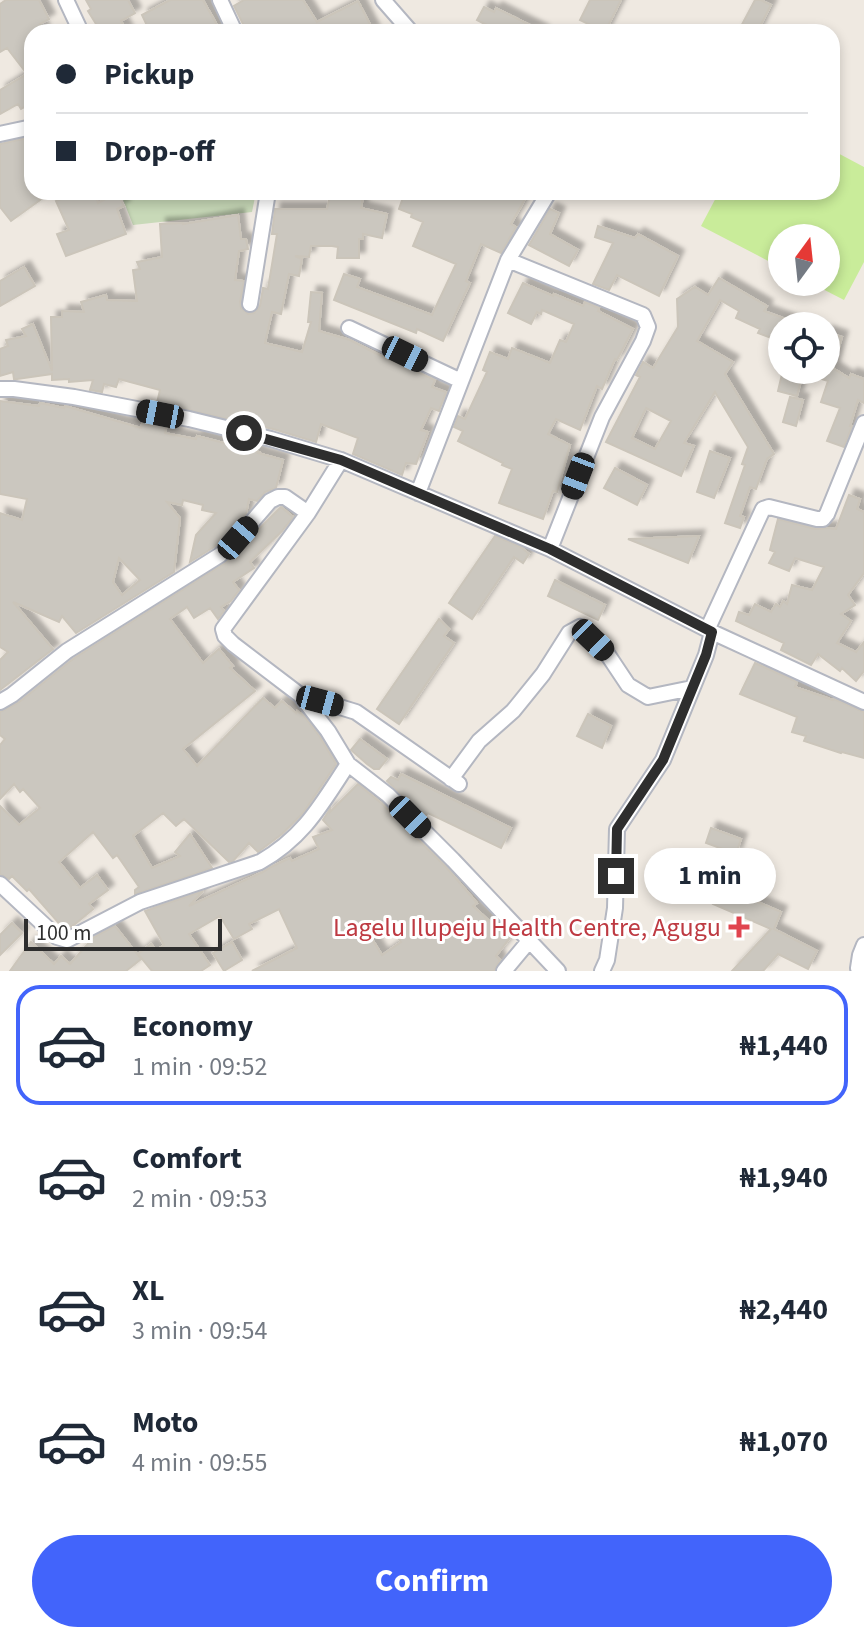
<!DOCTYPE html>
<meta charset="utf-8">
<style>
:root{--surface:#fff;--page:#f2f2f3;--text:#1f2937;--muted:#747a83;--line:#e0e1e3;--accent:#4264fb}
body{margin:0;font-family:"Source Sans 3",sans-serif;background:var(--page);color:var(--text);height:100vh;display:flex;flex-direction:column;font-size:30px;white-space:nowrap}
*{box-sizing:border-box;margin:0}
p{font-size:26px;color:var(--muted)}
.icon{flex:none;width:44px;height:44px;fill:none;stroke:currentColor;stroke-width:2;stroke-linecap:round;stroke-linejoin:round}
.map{position:relative;height:971px;overflow:hidden}
.panel{display:flex;flex-direction:column;background:var(--surface);flex:1}
.panel>*{flex:none}
.banner{position:absolute;left:24px;top:24px;width:816px;height:176px;border-radius:24px;box-shadow:0 4px 12px #0003;display:grid;align-content:center;height:176px;padding:0 32px;background:var(--surface)}
.needle{width:52px;rotate:15deg}
.tools{position:absolute;left:768px;top:224px;display:grid;gap:16px}
.tools a{display:grid;place-items:center;width:72px;height:72px;border-radius:50%;background:var(--surface);box-shadow:0 4px 12px #0003;font-size:40px}
.scale{position:absolute;left:24px;bottom:20px;width:198px;box-sizing:border-box;padding-left:8px;border:4px solid #2e2e2e;border-top:0;font-size:22px;line-height:28px;white-space:nowrap;color:#2e2e2e;-webkit-text-stroke:6px #fff;paint-order:stroke}
.end{position:absolute;width:36px;height:36px;margin:-18px;border:10px solid #2e2e2e;background:#fff;box-shadow:0 0 0 4px #fff}
.from{border-radius:50%}
.bubble{position:absolute;height:56px;border-radius:28px;background:var(--surface);box-shadow:0 4px 12px #0003;font-size:26px;font-weight:700;line-height:56px;text-align:center}
.car{position:absolute;width:24px;height:48px;margin:-24px -12px;border-radius:10px;box-shadow:0 0 6px 2px #0007;background:linear-gradient(#222 24%,#8ab4d8 0 40%,#222 0 76%,#8ab4d8 0 86%,#222 0)}
.banner b{display:flex;align-items:center;gap:28px;height:76px;font-size:30px}
.banner b+b{border-top:2px solid var(--line)}
.banner i{width:20px;height:20px;background:var(--text)}
ul{padding:14px 0 0;list-style:none}
li{display:flex;align-items:center;gap:24px;height:120px;margin:0 16px 12px;padding:0 16px;border:4px solid transparent;border-radius:24px}
li div{flex:1}
li b{display:block;font-size:30px}
li em{font-style:normal;font-weight:700}
li.current{border-color:var(--accent)}
li>.icon{width:72px;height:72px;stroke-width:1.5}
.primary-button{display:flex;gap:16px;margin-top:auto;padding:16px 32px}
.primary-button a{flex:1;height:92px;border-radius:48px;background:var(--accent);color:#fff;font-size:32px;font-weight:700;line-height:92px;text-align:center}
.map>svg:first-child{display:block}
</style>
<div class="map">
<svg width="864" height="971" viewBox="0 0 864 971">
<defs>
<filter id="shadow"><feDropShadow dx="6" dy="-6" stdDeviation="2" flood-color="#0004"/></filter>
</defs>
<rect width="100%" height="100%" fill="#efe9e1"/>
<path fill="#c8d9b8" d="M120 192H256L252 212 133 225Z"/>
<path fill="#c9ec9a" d="M832 150 864 167V262L844 300 809 282H826V238H782V268L701 226 719 192H832Z"/>
<path fill="#cbc7bf" stroke="#cbc5ba" stroke-width="2" fill-rule="evenodd" filter="url(#shadow)" d="M6 0H39L49 19 40 24 44 32H32V103L21 109 18 104 0 114V90L27 74 7 48 0 52V4Z
M86 0H128L135 13 121 21 127 32H101L88 11 91 9Z
M170 0H203L221 32H150L142 15Z
M244 0H303L317 22 358 1 374 32H249L243 24 234 6Z
M590 0H621L605 32 580 20Z
M755 0H761L771 5 757 32H738Z
M484 7 494 12 496 8 544 32H500L477 20Z
M32 137V192H34L40 200 11 221 0 207V144Z
M79 192H94L98 203 117 193 124 206 117 209 126 234 66 256 57 234 69 230 56 201Z
M331 192H364L361 208 387 214 382 238 363 234V239H359V258H337L338 247 332 246H311L309 257 295 256 302 259 299 276 289 274 281 314 272 312 265 343 302 352 311 322H308L311 292 322 293 319 331 350 340 375 353 435 380 432 387 446 392 439 411 431 408 421 430 428 432 416 464 406 463 402 475 353 454 358 438 321 424 316 442 273 429 157 403 160 390 119 379 116 387 104 384 102 392 90 390 93 380 69 382V379L52 380V374L17 379H14L13 372 0 376V349L8 346 6 340 26 336 22 329 33 324 52 371 51 317H62V311L84 312 81 302 106 295 107 300 137 301 133 270 140 269 137 262 162 257 160 224 183 223V224L238 215 241 239H246L248 249 239 251 235 280 244 281 240 302 241 308 248 314 254 313 260 306 263 288 268 289 277 234H272L275 209H327Z
M405 192H529L511 224 516 227 501 253 481 244 466 281 470 283 443 341 417 329 416 333 334 300 344 274 360 279 357 287 432 315 456 264 413 246 423 222 411 217 412 214 399 209Z
M550 209 559 213 550 234 578 250 569 266 529 245Z
M598 226 635 238 638 234 678 256 659 296 617 275 609 290 593 284 613 243 595 237Z
M24 267 35 286 0 306V281Z
M719 278 767 306 764 311 802 325 782 326V342L758 333 760 329 736 318 739 311 720 300 697 341 733 362 725 374 774 454 767 459 756 489 750 487 740 516 744 517 740 528 725 523 745 465 742 464 748 447 715 392 684 443 694 446 681 476 606 442 640 377 636 375 643 362 653 368 678 327 677 299 695 287 708 295ZM646 408 671 421 655 449 632 438Z
M523 283 553 296 554 294 583 306 585 302 599 308 598 311 633 329 617 360 615 359 602 389 597 386 580 430 556 419 548 434 570 445 557 492 553 491 543 519 499 503 512 469 502 465 503 463 458 441 463 431 454 427 458 416 465 419 487 372 483 370 490 352 508 359 512 348 550 363 560 340 566 342 574 324 542 310 541 314 537 312 531 324 508 313Z
M826 332 842 337 833 368 849 378 851 374 864 379V403L858 400 850 426H852L844 447 827 441 840 408 821 402 828 381 803 373 797 396 778 391 783 370H826Z
M790 397 803 400 796 426 783 422Z
M0 401 39 406 40 403 64 408 65 406 141 428 143 420 167 425 165 433 196 439 197 436 259 452 258 453 283 460 276 488 265 492 257 501 249 499 246 514 231 531 214 547 190 562 196 535 216 513 202 510 203 505 183 500 182 505 167 502 180 518 174 572 76 633 62 616 59 622 13 602 53 649 0 690V660L8 652 0 647V513L22 520 27 499 0 494ZM119 558 140 580 122 595 113 582Z
M710 451 730 458 714 498 697 492Z
M615 468 647 485 637 505 604 488Z
M849 495 860 499 857 509 864 512V573L848 595 855 605 841 614 851 621 837 643 856 652 864 642V671L856 681 842 668 840 671 818 654 811 665 781 650 784 643 736 621 739 612 749 615 755 604 771 612 776 604 780 607 783 601 787 604 792 585 812 590 824 567 795 558 789 571 769 563 775 552 770 550 778 519 815 529 828 528 836 529Z
M281 507 293 517 282 531 250 562 254 568 233 582 239 590 231 601 221 607 224 611 218 619 210 608 194 618 187 607 170 619 203 663 219 649 233 666 230 668 255 691 183 749 197 766 263 698 275 708 282 701 296 713 297 711 304 716 320 737 336 764 303 813 282 834 258 852 249 843 233 861 229 862 184 819 176 826 163 813 133 836 152 868 180 856 175 852 190 834 212 868 135 894V890L139 887 117 855 113 858 93 832 59 862 80 888 97 875 108 890 89 904 93 909 74 925 66 929H64L29 889 27 891 12 876 9 879 0 874V806L19 825 40 808 23 789 20 792 14 784 0 799V745L5 739 0 735V712L18 703 73 659 225 563Z
M495 536 521 547 529 554 523 563 514 557 472 619 449 603Z
M699 536 688 563 628 539Z
M555 580 605 605 598 620 548 596Z
M439 619 449 629 444 636 454 643 399 724 377 709Z
M755 663 797 682 795 687 833 700 834 699 864 712V758L842 752 841 753 804 741 806 736 792 732 797 717 740 694Z
M588 714 611 726 602 748 577 736Z
M360 739 387 759 379 769H374L367 764 351 750Z
M401 774 511 828 501 848 428 813 424 817 387 781 391 777 398 780Z
M358 784 381 803 446 867 477 903 473 906 509 939 496 956 500 960 494 971H252L297 948 279 909 249 924 252 929 234 939 220 916 189 934 210 965 201 971H152L138 954 151 944 156 950 164 945 145 911 203 891 189 906 263 872 271 867 290 858 292 861 319 849 313 837 332 830 323 820 330 809V812ZM385 920 401 942 382 955 367 931Z
M711 828 741 839 736 854 706 843Z
M721 886 781 912 774 929 817 951 808 969 778 954 763 971H732L771 929 713 904Z
M12 923 22 933 0 955V935Z
M115 926 141 959 126 971H10L31 942 54 964 61 956 70 964 94 937Z
M232 942 242 960 224 971 213 953Z"/>
<g fill="none" stroke-linecap="round" stroke-linejoin="round">
<g stroke="#b4b7c1" stroke-width="18">
<path id="street" d="M66 0 81 32
M220 0 235 32
M383 0 411 32
M0 134 32 127
M508 260 643 315 648 327 643 341 602 417 550 549
M250 304 268 192
M349 328 461 381
M0 389H14L74 397 189 419 271 439 341 460 550 549 712 632 864 702
M341 460 308 513 223 629 225 636 233 644 300 695 328 731 348 764 388 795 453 860 558 971
M418 493 508 260 549 192
M708 628 763 509 769 507 817 519H823L827 514 864 423
M301 695 356 712 459 784
M0 702 12 695 67 651 220 555 238 538 270 501 278 497H285L308 513
M451 779 479 741 513 711 543 674 569 633 580 627 606 652 628 685 648 697 692 688
M0 884 57 937 67 940 140 902 260 862C304 837 321 805 348 764
M504 971 529 941
M602 971 607 960 615 908 617 829 663 760 706 655 712 632
M861 971 858 968 860 955 864 945"/>
</g>
<use href="#street" stroke="#fff" stroke-width="14"/>
</g>
<g fill="none" stroke-linecap="round" stroke-linejoin="round">
<path stroke="#2e2e2e" stroke-width="10" d="M244 433 341 460 444 504 550 549 712 632 706 655 663 760 617 829 616 876"/>
</g>
<path fill="#e0444e" stroke="#fff" stroke-width="3" d="M735 915h8v8h8v8h-8v8h-8v-8h-8v-8h8z"/>
<g text-anchor="middle" stroke-width="6" stroke-linejoin="round" paint-order="stroke">
<g font-size="26" fill="#be3a42" stroke="#fff" text-anchor="end">
<text x="721" y="936">Lagelu Ilupeju Health Centre, Agugu</text>
</g>
</g>
</svg>
<div class="tools">
<a><svg class="needle" viewBox="-14 -14 28 28"><path d="M0-13l5 13h-10z" fill="#e53935"/><path d="M0 13l5-13h-10z" fill="#747a83"/></svg></a>
<a><svg class="icon" aria-label="locate" viewBox="0 0 24 24"><circle cx="12" cy="12" r="6"/><path d="M12 2v4M12 18v4M2 12h4M18 12h4"/></svg></a>
</div>
<div class="scale">100 m</div>
<i class="end from" style="left:244px;top:433px"></i>
<i class="end" style="left:616px;top:876px"></i>
<div class="bubble" style="left:644px;top:848px;width:132px">1 min</div>
<i class="car" style="left:405px;top:354px;rotate:116deg"></i>
<i class="car" style="left:160px;top:414px;rotate:281deg"></i>
<i class="car" style="left:578px;top:476px;rotate:201deg"></i>
<i class="car" style="left:238px;top:538px;rotate:41deg"></i>
<i class="car" style="left:593px;top:640px;rotate:134deg"></i>
<i class="car" style="left:320px;top:701px;rotate:105deg"></i>
<i class="car" style="left:410px;top:817px;rotate:135deg"></i>
<div class="banner">
<b><i class="from"></i>Pickup</b>
<b><i></i>Drop-off</b>
</div>
</div>
<section class="panel">
<ul>
<li class="current"><svg class="icon" aria-label="car" viewBox="0 0 24 24"><path d="M5 17H2v-5l4-1 3-4h7l3 4 3 1v5h-3M9 17h6M6 11h13"/><circle cx="7" cy="17" r="2"/><circle cx="17" cy="17" r="2"/></svg><div><b>Economy</b><p>1 min · 09:52</p></div><em>₦1,440</em></li>
<li><svg class="icon" aria-label="car" viewBox="0 0 24 24"><path d="M5 17H2v-5l4-1 3-4h7l3 4 3 1v5h-3M9 17h6M6 11h13"/><circle cx="7" cy="17" r="2"/><circle cx="17" cy="17" r="2"/></svg><div><b>Comfort</b><p>2 min · 09:53</p></div><em>₦1,940</em></li>
<li><svg class="icon" aria-label="car" viewBox="0 0 24 24"><path d="M5 17H2v-5l4-1 3-4h7l3 4 3 1v5h-3M9 17h6M6 11h13"/><circle cx="7" cy="17" r="2"/><circle cx="17" cy="17" r="2"/></svg><div><b>XL</b><p>3 min · 09:54</p></div><em>₦2,440</em></li>
<li><svg class="icon" aria-label="car" viewBox="0 0 24 24"><path d="M5 17H2v-5l4-1 3-4h7l3 4 3 1v5h-3M9 17h6M6 11h13"/><circle cx="7" cy="17" r="2"/><circle cx="17" cy="17" r="2"/></svg><div><b>Moto</b><p>4 min · 09:55</p></div><em>₦1,070</em></li>
</ul>
<div class="primary-button"><a>Confirm</a></div>
</section>
